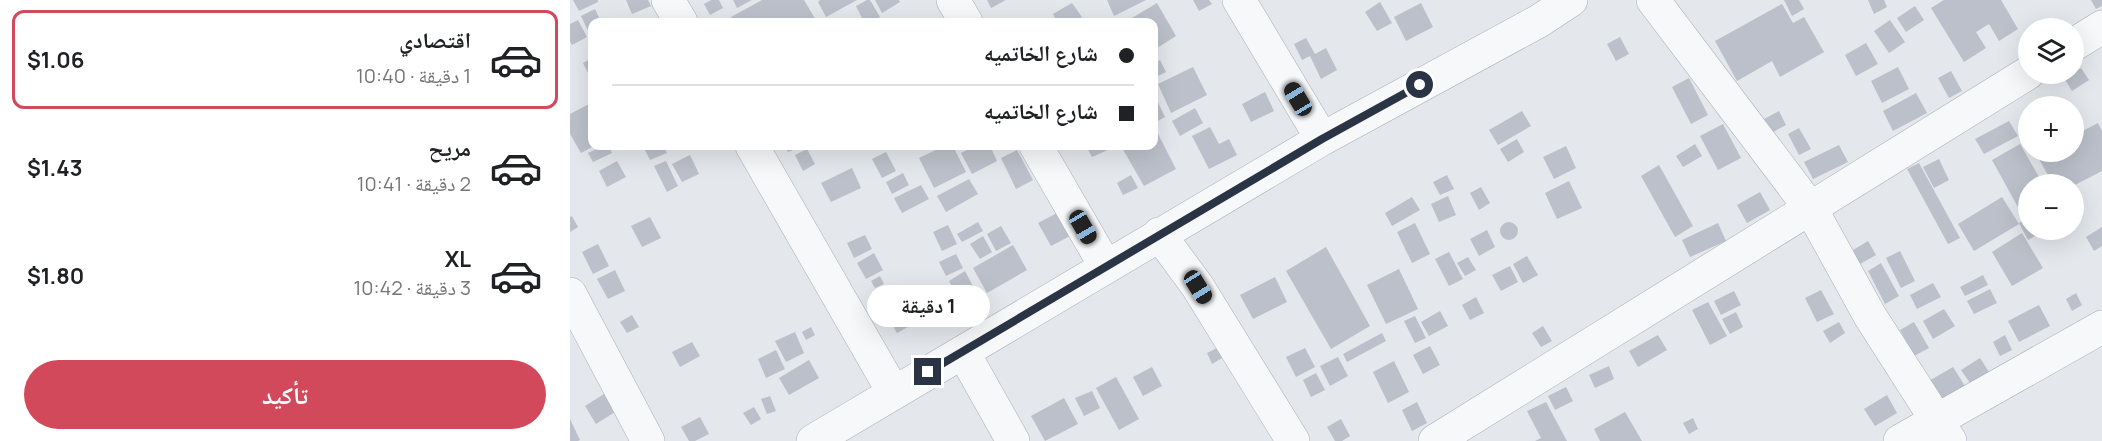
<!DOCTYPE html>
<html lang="ar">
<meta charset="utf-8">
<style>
:root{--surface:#fff;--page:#f6f6f6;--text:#202124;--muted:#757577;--line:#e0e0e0;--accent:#d1495b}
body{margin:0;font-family:Manrope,"Noto Naskh Arabic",sans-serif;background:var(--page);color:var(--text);direction:rtl;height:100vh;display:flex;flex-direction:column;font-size:22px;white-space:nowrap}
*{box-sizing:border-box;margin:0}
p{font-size:20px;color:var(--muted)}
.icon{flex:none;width:33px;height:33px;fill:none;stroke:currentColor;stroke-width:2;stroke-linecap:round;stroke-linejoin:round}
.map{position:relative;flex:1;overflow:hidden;direction:ltr}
.panel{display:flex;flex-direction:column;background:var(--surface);width:570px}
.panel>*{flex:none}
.top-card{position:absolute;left:18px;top:18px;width:570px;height:132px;border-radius:12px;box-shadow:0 6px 24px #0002;direction:rtl;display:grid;align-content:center;height:132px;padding:0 24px;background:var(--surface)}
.tools{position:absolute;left:1448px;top:18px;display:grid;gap:12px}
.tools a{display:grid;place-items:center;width:66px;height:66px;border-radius:50%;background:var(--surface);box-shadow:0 6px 24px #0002;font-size:30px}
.end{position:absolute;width:27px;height:27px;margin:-14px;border:8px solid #2b3445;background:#fff;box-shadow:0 0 0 3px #fff}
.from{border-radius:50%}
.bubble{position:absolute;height:42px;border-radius:21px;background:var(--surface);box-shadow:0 6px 24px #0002;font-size:20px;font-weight:700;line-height:42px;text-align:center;direction:rtl}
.car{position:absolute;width:18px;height:36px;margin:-18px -9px;border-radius:8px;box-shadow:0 0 4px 2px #0007;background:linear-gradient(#222 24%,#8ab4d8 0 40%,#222 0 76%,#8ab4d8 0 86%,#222 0)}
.top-card b{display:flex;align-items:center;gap:21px;height:57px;font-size:22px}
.top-card b+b{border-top:2px solid var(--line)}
.top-card i{width:15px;height:15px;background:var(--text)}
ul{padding:10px 0 0;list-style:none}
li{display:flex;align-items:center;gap:18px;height:99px;margin:0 12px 9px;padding:0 12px;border:3px solid transparent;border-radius:12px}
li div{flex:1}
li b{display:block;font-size:22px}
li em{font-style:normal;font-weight:700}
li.current{border-color:var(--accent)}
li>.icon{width:54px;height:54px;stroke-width:1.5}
.button{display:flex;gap:12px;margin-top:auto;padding:12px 24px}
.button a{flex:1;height:69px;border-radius:36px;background:var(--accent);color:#fff;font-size:24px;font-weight:700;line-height:69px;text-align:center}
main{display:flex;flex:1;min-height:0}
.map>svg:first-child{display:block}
</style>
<main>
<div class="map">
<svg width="1532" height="441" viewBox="0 0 1532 441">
<rect width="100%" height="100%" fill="#e4e7ec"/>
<path fill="#bbc0ca" d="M3 0H28V2L9 11Z
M56 0H78L81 6 62 14Z
M141 0H149L153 8 140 15 134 4Z
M163 0H182L167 8Z
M192 0H234L247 22H165L161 17Z
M250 0H287L256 17 248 2Z
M297 0H300L310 17 301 22H294L286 6Z
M305 0H329L330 2 312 13Z
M417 0H436L421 8Z
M537 0H576L544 16Z
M623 0H639L642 4 629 11Z
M1214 0H1229L1234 9 1222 16Z
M1298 0H1314L1317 7 1304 14Z
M1374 0H1431L1448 29 1429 41 1419 24 1406 32 1416 48 1394 62 1361 8Z
M1521 0H1532V6L1526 9Z
M810 2 822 23 807 31 795 12Z
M502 3 512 17 503 22H487L483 14Z
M587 3 606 36 584 50V22H555Z
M851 3 863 27 836 41 824 17Z
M1212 4 1223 23 1234 17 1254 52 1210 77 1202 61 1167 81 1145 41Z
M1345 6 1354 20 1336 32 1327 18Z
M25 9 31 22H22V39L11 16Z
M8 20 17 37 2 45 0 41V24Z
M1320 20 1335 42 1319 53 1304 31Z
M1050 37 1059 54 1046 61 1037 44Z
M736 38 745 54 756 48 767 70 751 79 740 56 732 60 724 44Z
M1296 43 1308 64 1286 76 1275 55Z
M22 58V81L13 63Z
M590 60 596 72 584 78V64Z
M623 67 637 95 601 113 588 84Z
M1328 67 1339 89 1312 103 1301 81Z
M1511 68 1519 80 1502 91 1494 78Z
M1381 71 1392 91 1379 98 1368 78Z
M1119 78 1138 115 1121 124 1102 87Z
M695 92 704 111 681 122 672 104Z
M1346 93 1357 113 1323 131 1313 111Z
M584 94 595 117 584 123Z
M21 103 22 106V147L11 153 0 134V114Z
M625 108 633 123 610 136 602 121Z
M952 111 961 126 928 145 919 130Z
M1209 111 1216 125 1203 132 1194 119Z
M1439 121 1448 136 1414 154 1405 139Z
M1528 123 1532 131V171L1503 186V184H1483L1465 152H1503V136Z
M1153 124 1171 158 1148 170 1130 136Z
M584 126 606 169 574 186 551 146H584Z
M640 127 649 144 659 139 667 155 639 169 622 136Z
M1229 128 1241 149 1229 155 1218 134Z
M947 139 954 152 938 162 930 149Z
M1125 144 1132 156 1113 167 1106 156Z
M1450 144 1473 184H1458V204L1449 209 1422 160Z
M1269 145 1278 162 1243 179 1234 162Z
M33 146H38L42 153 23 162 18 153Z
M73 146H94L97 153 80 160Z
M215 146H233L218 152Z
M374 146H383L396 172 364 188 349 158Z
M405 146H420L427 161 402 174 391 153Z
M516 146H538L540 149 522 157Z
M996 146 1006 168 984 179 973 157Z
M237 149 245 164 233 171 225 155Z
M447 150 463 180 446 189 431 158Z
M316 152 326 171 312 178 302 159Z
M120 155 129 174 112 182 102 164Z
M1369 159 1379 180 1364 188 1353 167Z
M47 161 56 177 37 187 29 171Z
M96 161 108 186 97 192 84 166Z
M1349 163 1390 238 1378 244 1337 169Z
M1089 165 1123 226 1105 237 1071 176Z
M282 168 291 188 261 202 251 183Z
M333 173 339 185 322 194 316 182Z
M561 175 568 188 553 195 547 183Z
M877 175 884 189 870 195 863 182Z
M399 179 408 194 376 212 367 196Z
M999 181 1012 208 987 219 975 193Z
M351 185 359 199 332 213 324 198Z
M911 187 920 203 909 210 900 193Z
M1190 192 1200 210 1177 223 1167 205Z
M878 196 886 215 869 222 861 204Z
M842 197 850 210 822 226 815 213Z
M1432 197 1449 224 1404 251 1388 224Z
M487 213 500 236 481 246 468 223Z
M2 216 8 227 0 232V217Z
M80 217 91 238 72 247 61 226Z
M1458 218V230H1476L1458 240 1449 223Z
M408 222 413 231 392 242 387 234Z
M930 231a9 9 0 1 1 18 0a9 9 0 1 1-18 0Z
M845 223 860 254 842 263 827 232Z
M1148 223 1156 241 1120 257 1112 240Z
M378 225 387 244 372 251 363 232Z
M431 226 441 243 426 251 417 234Z
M1532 227V246L1524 251 1516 237Z
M917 230 925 247 909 256 900 239Z
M1452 233 1473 268 1442 286 1422 252Z
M295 235 302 249 284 258 277 243Z
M413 236 422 252 410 259 400 244Z
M1298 241 1306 255 1290 264 1283 250Z
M28 244 39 266 23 274 12 252Z
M443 245 457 270 417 293 403 268Z
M756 247 800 326 761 349 716 271Z
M1330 251 1345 281 1331 288 1316 258Z
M879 252 893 279 879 286 865 259Z
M304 253 313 270 296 279 287 263Z
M386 254 393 268 376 276 369 262Z
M957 256 968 275 953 283 943 264Z
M898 257 906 270 895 276 887 263Z
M1311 263 1329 296 1315 304 1298 271Z
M940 266 948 282 931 291 922 275Z
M829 269 848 309 816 324 797 285Z
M45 270 55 291 38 299 27 279Z
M395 271 404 288 388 297 379 281Z
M1413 275 1418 285 1395 296 1390 287Z
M310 276 314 284 305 288 301 281Z
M705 277 717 302 683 319 670 295Z
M1363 283 1371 297 1347 309 1340 295Z
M1420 289 1427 303 1404 314 1397 301Z
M1251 290 1264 314 1247 322 1235 298Z
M1164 291 1171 305 1151 315 1144 301Z
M1506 293 1512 305 1502 311 1496 299Z
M906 297 914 313 900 320 892 305Z
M334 302 345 323 327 333 315 312Z
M1138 302 1157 336 1140 345 1122 310Z
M1469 305 1480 326 1449 342 1438 321Z
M1374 309 1385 326 1363 339 1353 321Z
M870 311 878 326 859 336 851 322Z
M1166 312 1173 327 1160 334 1152 319Z
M62 315 69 327 57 333 50 322Z
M845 316 856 338 845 343 834 321Z
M1269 322 1275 333 1260 343 1253 331Z
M1344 322 1359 348 1344 356 1330 330Z
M973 326 982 341 971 347 962 333Z
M241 327 245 335 236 340 232 332Z
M225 332 234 353 216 362 205 341Z
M812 333 816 341 777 362 773 354Z
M1088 335 1097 350 1068 367 1059 351Z
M1435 335 1442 350 1430 356 1423 342Z
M122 342 130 356 110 367 102 352Z
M860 346 870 365 853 374 843 355Z
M647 348 652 358 642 364 637 353Z
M735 348 745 367 726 377 716 357Z
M206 350 215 369 196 378 188 359Z
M768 357 778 376 760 386 750 366Z
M1410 358 1419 372 1400 383 1391 370Z
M239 360 249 378 219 395 209 378Z
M824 361 839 392 818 403 803 372Z
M1039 366 1044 379 1025 388 1019 375Z
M582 367 592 386 573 396 563 377Z
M1383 367 1395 386 1369 402 1357 382Z
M746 373 755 390 741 397 733 380Z
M546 377 569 419 549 430 526 388Z
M996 387 1003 401 985 410 978 396Z
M522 391 530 408 514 416 505 398Z
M34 394 45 412 26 424 15 406Z
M1317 395 1327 413 1305 426 1294 409Z
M200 396 206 411 197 414 191 399Z
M494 398 508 424 475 441 461 416Z
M847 402 857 423 842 431 832 410Z
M976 402 997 441H965L971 438 957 411Z
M184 407 191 419 181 425 173 413Z
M1055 412 1072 441H1030L1024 429Z
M130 417 139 434 125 441H119L111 427Z
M1123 418 1128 429 1119 434 1113 423Z
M0 419 10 440 8 441H0Z
M771 419 780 436 772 441H765L757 427Z"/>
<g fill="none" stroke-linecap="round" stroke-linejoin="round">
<g stroke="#a9aeb7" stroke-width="34">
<path id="minor" d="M98 0 111 22
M383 0 396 22
M669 0 752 139
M1083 0 1241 209 1300 316 1380 441
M1503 45 1532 27
M182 146 324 393
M466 146 536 267
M589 234 628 287 723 441
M0 294 78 441
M393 352 443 441
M243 441 752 139 969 21 1001 0
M865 441 1458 73
M1330 441 1532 327"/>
</g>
<use href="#minor" stroke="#f7f8fa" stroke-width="33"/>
</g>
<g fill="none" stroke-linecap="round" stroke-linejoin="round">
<path stroke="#2b3445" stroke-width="8" d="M358 372 752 139 850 85"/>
</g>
</svg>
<div class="tools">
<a><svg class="icon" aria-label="layers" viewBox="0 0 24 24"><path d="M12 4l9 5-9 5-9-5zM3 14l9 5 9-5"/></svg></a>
<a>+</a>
<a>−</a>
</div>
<i class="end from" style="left:850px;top:85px"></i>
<i class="end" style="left:358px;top:372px"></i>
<div class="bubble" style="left:297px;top:285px;width:123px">1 دقيقة</div>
<i class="car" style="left:728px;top:99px;rotate:329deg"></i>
<i class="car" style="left:513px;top:227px;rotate:150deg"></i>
<i class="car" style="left:628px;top:287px;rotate:148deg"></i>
<div class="top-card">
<b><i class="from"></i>شارع الخاتميه</b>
<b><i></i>شارع الخاتميه</b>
</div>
</div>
<section class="panel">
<ul>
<li class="current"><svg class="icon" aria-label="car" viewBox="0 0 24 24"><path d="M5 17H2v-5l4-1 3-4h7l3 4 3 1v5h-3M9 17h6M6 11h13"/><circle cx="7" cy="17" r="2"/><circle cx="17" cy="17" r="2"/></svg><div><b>اقتصادي</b><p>1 دقيقة · 10:40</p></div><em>$1.06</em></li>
<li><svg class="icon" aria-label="car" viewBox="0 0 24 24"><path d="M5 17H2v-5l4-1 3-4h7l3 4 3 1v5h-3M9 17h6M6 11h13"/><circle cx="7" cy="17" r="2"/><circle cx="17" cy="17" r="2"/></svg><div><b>مريح</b><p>2 دقيقة · 10:41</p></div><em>$1.43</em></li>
<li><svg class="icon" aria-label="car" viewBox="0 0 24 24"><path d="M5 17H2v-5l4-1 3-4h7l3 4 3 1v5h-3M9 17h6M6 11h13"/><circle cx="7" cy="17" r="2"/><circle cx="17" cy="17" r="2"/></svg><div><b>XL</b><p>3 دقيقة · 10:42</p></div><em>$1.80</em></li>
</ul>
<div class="button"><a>تأكيد</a></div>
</section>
</main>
